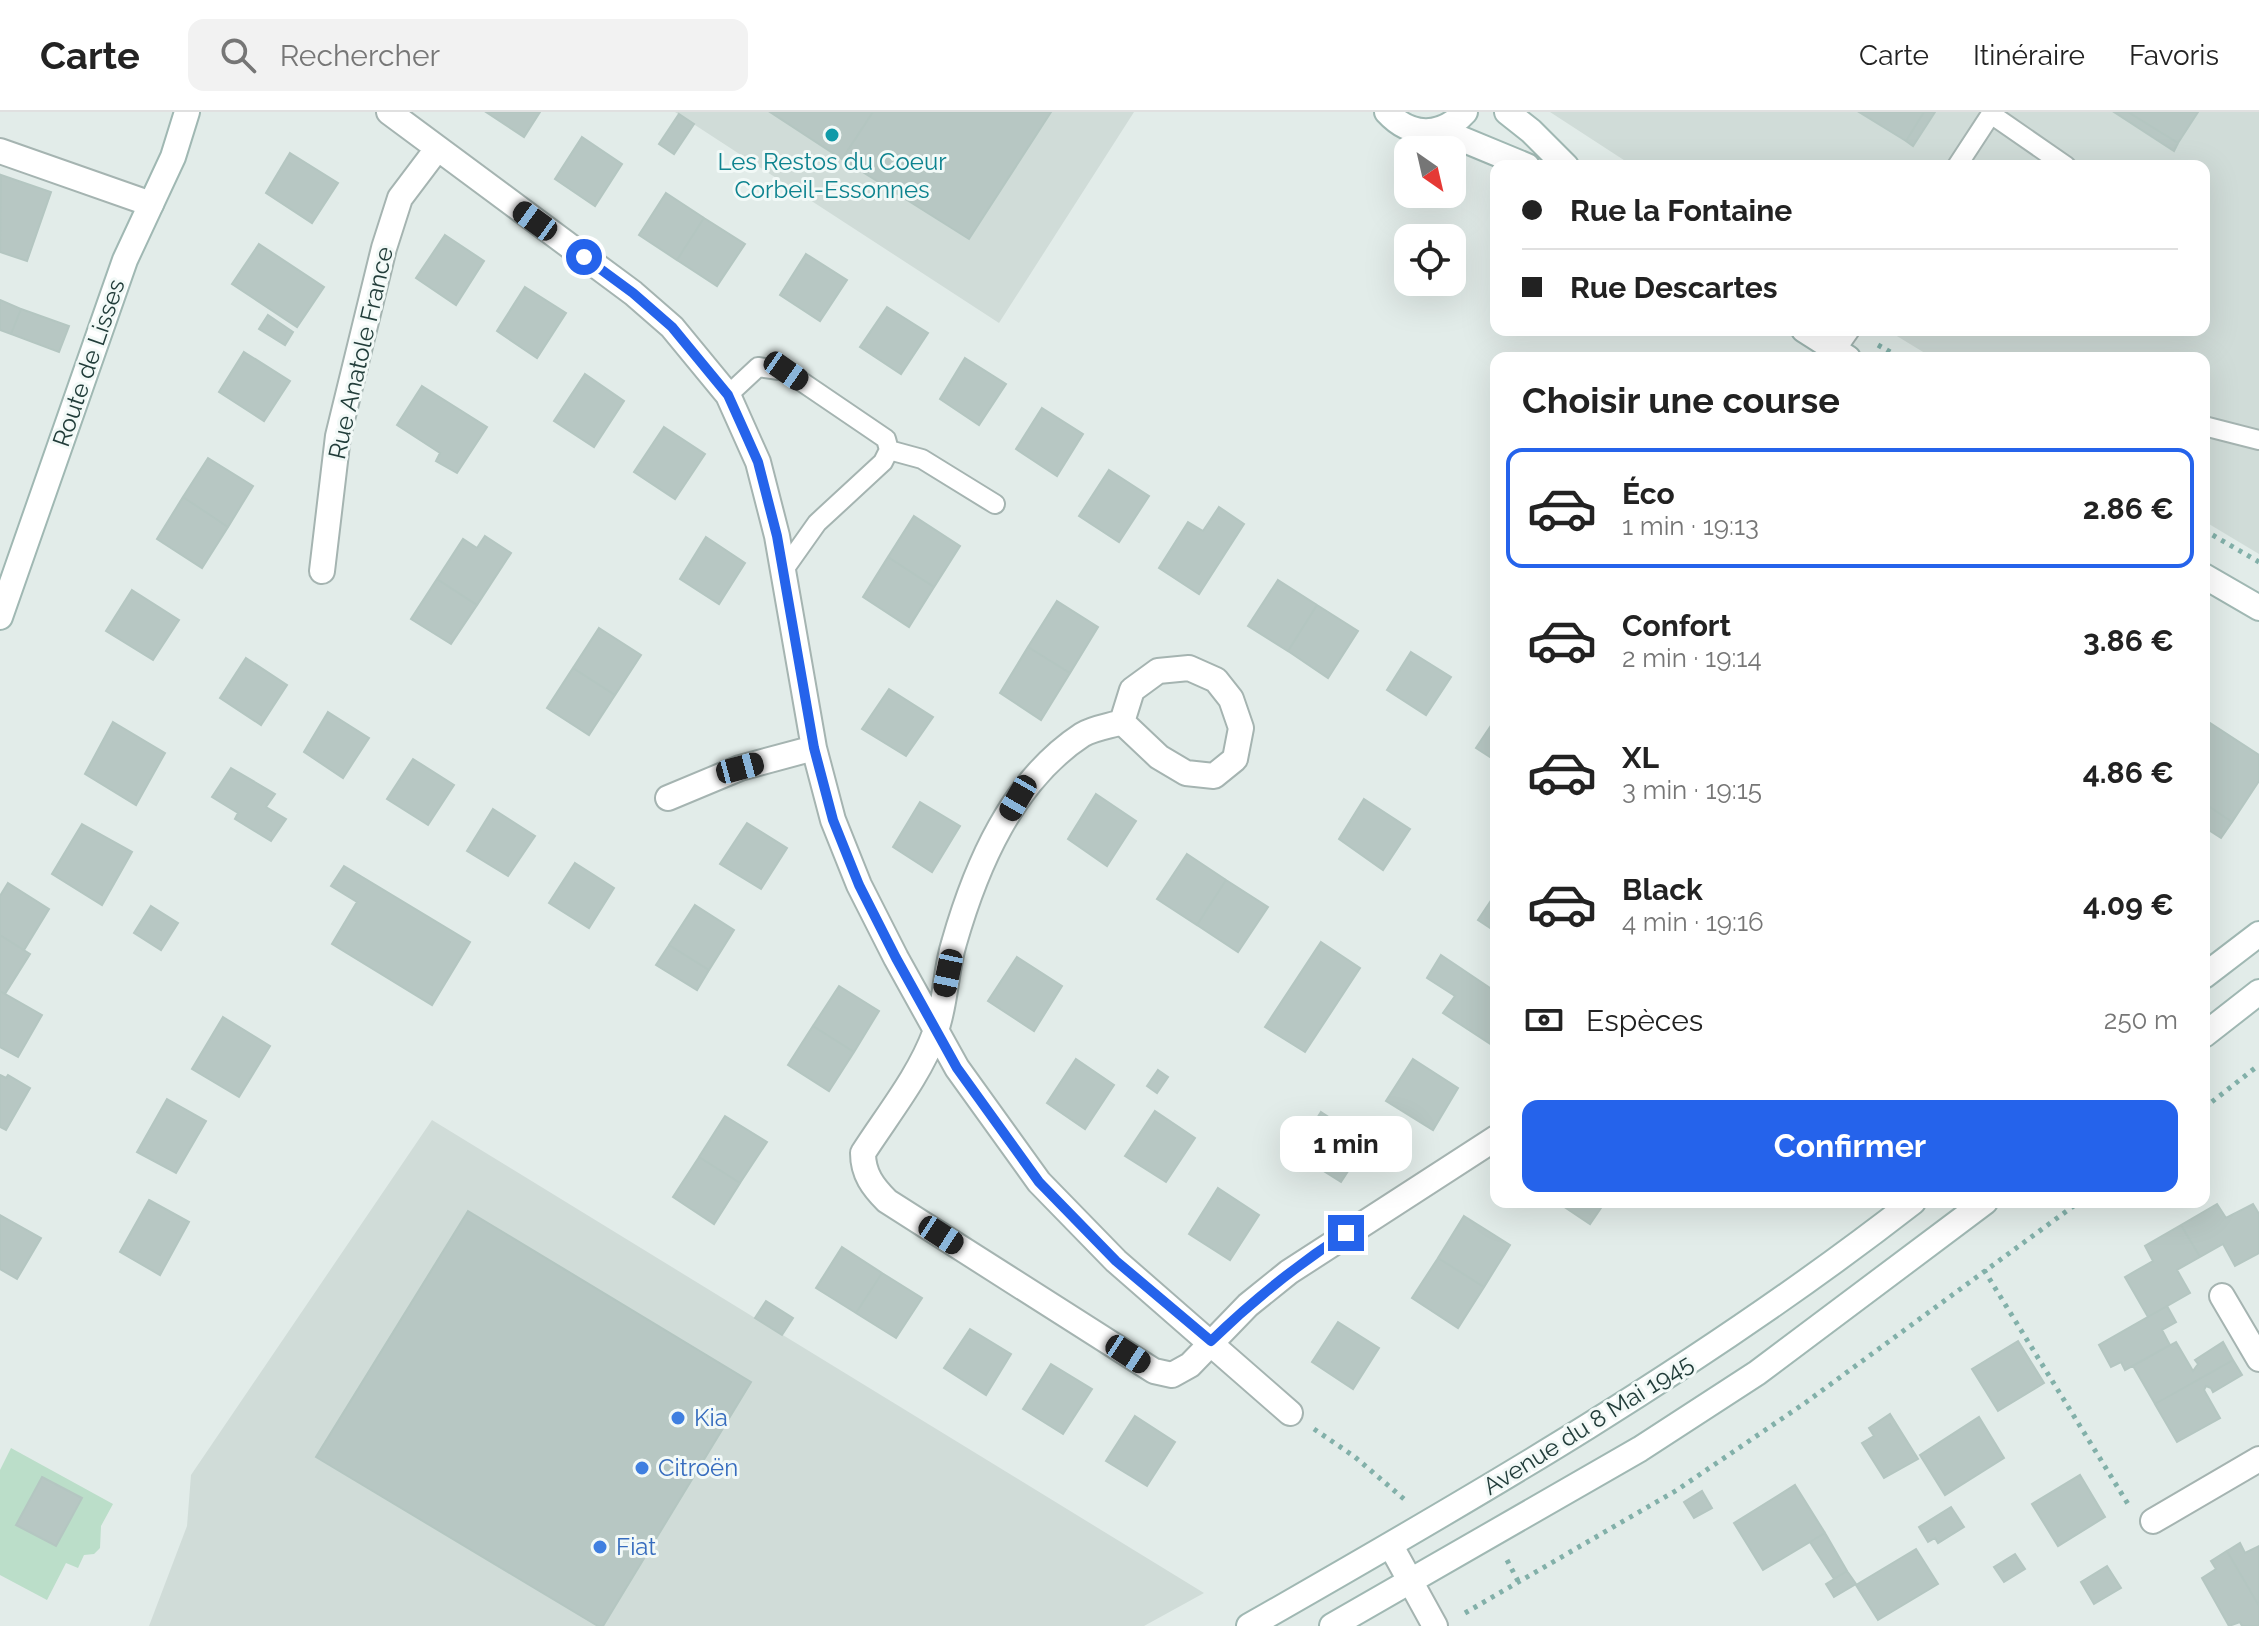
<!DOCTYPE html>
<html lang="fr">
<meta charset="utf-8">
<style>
:root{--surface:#fff;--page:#f2f2f2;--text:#222;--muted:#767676;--line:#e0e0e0;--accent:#2563eb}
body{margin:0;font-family:Raleway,sans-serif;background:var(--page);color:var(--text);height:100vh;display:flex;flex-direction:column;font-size:30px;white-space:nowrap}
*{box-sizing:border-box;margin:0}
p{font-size:26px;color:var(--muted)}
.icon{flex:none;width:44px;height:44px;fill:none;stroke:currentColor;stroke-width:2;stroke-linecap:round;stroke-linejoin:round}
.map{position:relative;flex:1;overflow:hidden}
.side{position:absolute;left:1490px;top:240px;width:720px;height:856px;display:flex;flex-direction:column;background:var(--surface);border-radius:16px;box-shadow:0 8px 32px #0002}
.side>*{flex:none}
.guide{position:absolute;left:1490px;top:48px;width:720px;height:176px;border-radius:16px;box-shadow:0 8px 32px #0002;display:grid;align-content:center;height:176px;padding:0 32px;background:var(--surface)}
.needle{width:52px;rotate:146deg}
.fabs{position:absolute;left:1394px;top:24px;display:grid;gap:16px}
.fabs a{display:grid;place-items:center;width:72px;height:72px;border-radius:16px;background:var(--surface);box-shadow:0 8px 32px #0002;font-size:40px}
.end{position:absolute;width:36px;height:36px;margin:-18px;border:10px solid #2563eb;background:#fff;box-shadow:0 0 0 4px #fff}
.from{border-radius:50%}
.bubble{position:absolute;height:56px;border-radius:16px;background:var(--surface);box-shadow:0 8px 32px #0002;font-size:26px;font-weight:700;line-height:56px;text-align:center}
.car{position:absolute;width:24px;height:48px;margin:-24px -12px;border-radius:10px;box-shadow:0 0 6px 2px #0007;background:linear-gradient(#222 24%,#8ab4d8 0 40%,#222 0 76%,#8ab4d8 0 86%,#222 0)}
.guide b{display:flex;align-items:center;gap:28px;height:76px;font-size:30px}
.guide b+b{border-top:2px solid var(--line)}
.guide i{width:20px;height:20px;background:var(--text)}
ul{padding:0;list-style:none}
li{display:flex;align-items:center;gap:24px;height:120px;margin:0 16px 12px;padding:0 16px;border:4px solid transparent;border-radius:16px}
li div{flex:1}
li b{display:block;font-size:30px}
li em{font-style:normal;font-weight:700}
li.on{border-color:var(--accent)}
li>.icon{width:72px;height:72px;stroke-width:1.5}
h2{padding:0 32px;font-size:36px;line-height:96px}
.pay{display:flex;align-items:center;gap:20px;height:88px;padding:0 32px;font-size:30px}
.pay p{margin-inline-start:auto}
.primary-button{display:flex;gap:16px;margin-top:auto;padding:16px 32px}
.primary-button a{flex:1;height:92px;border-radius:16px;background:var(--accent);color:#fff;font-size:32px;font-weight:700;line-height:92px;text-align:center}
header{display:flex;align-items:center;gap:48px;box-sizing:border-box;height:112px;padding:0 40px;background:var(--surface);border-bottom:2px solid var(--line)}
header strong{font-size:38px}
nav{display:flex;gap:44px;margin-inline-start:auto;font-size:28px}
.search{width:560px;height:72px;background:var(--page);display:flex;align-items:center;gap:20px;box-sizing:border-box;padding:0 28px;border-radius:16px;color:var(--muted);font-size:30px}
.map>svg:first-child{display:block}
</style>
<header>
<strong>Carte</strong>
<div class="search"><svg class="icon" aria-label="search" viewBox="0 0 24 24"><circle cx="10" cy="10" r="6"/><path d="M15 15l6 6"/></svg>Rechercher</div>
<nav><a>Carte</a><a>Itinéraire</a><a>Favoris</a></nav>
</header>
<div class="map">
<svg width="2259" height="1514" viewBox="0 0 2259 1514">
<rect width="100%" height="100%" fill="#e2ece9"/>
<path fill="#d0dcd8" d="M675 0H1134L999 211Z
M1550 0H2259V442L2204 409V246H1933L1887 218H2204V54H1633Z
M432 1008 1204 1481 1144 1514H149L187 1414 191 1363Z"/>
<path fill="#bbdec9" d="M11 1336 113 1392 101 1414 100 1436 94 1442 84 1443 78 1456 66 1451 47 1488 0 1463V1358Z"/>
<path fill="#b7c7c3" stroke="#b4c6c1" stroke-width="2" d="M486 0H540L524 25Z
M770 0H873L842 47Z
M873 0H1051L969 127 842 47Z
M1859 0H1924L1906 29Z
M1924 0H1935L1913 34 1906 29Z
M2114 0H2128L2178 31 2174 39Z
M2128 0H2198L2178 31Z
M679 2 694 12 674 42 659 32Z
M582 25 622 52 595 94 555 67Z
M290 41 338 71 312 111 266 81Z
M1 63 51 80 27 149 0 140Z
M666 81 704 106 677 148 639 123Z
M704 106 745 132 717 174 677 148Z
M445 123 484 149 456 193 416 166Z
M259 132 324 175 297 215 232 172Z
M806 142 847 168 820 209 780 183Z
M525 175 566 201 537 246 497 219Z
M0 188 21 197 11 222 0 218Z
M887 195 928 221 901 262 860 235Z
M21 197 69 214 59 240 11 222Z
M268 203 293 220 285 233 259 217Z
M244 240 290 269 264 309 219 280Z
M965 246 1006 272 979 313 940 287Z
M585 262 624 289 594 335 554 309Z
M422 274 487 315 457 361 436 349 440 341 397 313Z
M1042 296 1083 322 1057 364 1016 337Z
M664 315 705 342 675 387 634 360Z
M208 346 253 374 228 415 183 385Z
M1109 358 1149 384 1119 430 1079 404Z
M183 385 228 415 202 456 157 427Z
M1219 395 1244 412 1199 482 1159 456 1188 410 1203 419Z
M914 404 960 434 934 475 888 445Z
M485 424 511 441 477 493 437 467 463 427 477 436Z
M706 425 745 451 719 492 680 467Z
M888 445 934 475 909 515 863 485Z
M437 467 477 493 451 532 411 507Z
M1278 468 1317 493 1288 539 1248 514Z
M132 478 179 508 153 548 106 519Z
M1057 489 1098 515 1070 561 1028 535Z
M1317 493 1358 519 1328 566 1288 539Z
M599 516 641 543 615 583 573 556Z
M1028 535 1070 561 1041 608 1000 581Z
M1411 540 1451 565 1426 603 1387 578Z
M246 546 287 573 261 613 220 586Z
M573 556 615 583 589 623 547 596Z
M889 577 933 605 906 644 862 617Z
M328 600 369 626 343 666 304 640Z
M1496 606V649L1476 636Z
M2204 607 2259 643V669L2232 710 2204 691Z
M113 610 165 641 136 693 85 662Z
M413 647 454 673 428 713 387 687Z
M231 656 275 682 266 695 286 707 271 729 235 707 238 701 212 685Z
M1096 682 1136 709 1107 754 1068 727Z
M1364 687 1410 717 1383 758 1339 727Z
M920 690 960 714 932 760 893 735Z
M2204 691 2232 710 2221 726 2204 715Z
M493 697 535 724 508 764 467 739Z
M747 711 787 736 761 777 720 752Z
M82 712 132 740 102 793 52 762Z
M1187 742 1226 768 1197 813 1157 787Z
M575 751 614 776 589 816 549 791Z
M344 754 470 830 432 893 332 832 357 790 331 774Z
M1226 768 1268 795 1238 840 1197 813Z
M8 771 49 797 24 838 0 823V784Z
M1496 781V820L1478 808Z
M695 793 734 818 709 858 669 833Z
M151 794 178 811 161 838 134 821Z
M0 823 30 842 5 882 0 879Z
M1321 830 1360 856 1305 940 1265 915Z
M669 833 709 858 697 878 656 853Z
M1441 843 1496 880V926L1492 933 1443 901 1455 884 1427 866Z
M1017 845 1062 874 1034 919 988 889Z
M839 874 879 899 854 940 813 914Z
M0 879 42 903 18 945 0 935Z
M223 905 270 934 239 985 192 957Z
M813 914 854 940 829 979 788 953Z
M1076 947 1114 973 1085 1017 1047 991Z
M1413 947 1458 976 1433 1018 1386 989Z
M1158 958 1168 965 1157 981 1147 974Z
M0 963 6 966 8 963 30 976 6 1018 0 1015Z
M167 987 206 1009 176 1061 137 1040Z
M1155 999 1195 1026 1166 1070 1125 1044Z
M1321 1000 1367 1030 1341 1070 1295 1041Z
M725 1004 767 1030 740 1071 699 1045Z
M699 1045 740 1071 714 1112 673 1085Z
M1218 1076 1259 1103 1230 1148 1189 1122Z
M149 1088 189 1110 160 1163 120 1140Z
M1557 1090H1605L1590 1112Z
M2217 1092 2226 1106 2253 1092 2259 1102V1141L2235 1154 2223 1132 2200 1145 2181 1113Z
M468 1099 751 1270 603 1514H598L316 1345Z
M0 1103 41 1126 17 1167 0 1157Z
M1464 1104 1510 1133 1484 1175 1438 1146Z
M2181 1113 2200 1145 2177 1158 2190 1181 2148 1205 2125 1165 2153 1149 2145 1134Z
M842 1135 882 1161 856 1201 816 1176Z
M1438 1146 1484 1175 1458 1216 1412 1186Z
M882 1161 922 1186 896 1226 856 1201Z
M766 1189 793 1206 782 1223 755 1206Z
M2167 1194 2176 1210 2162 1218 2170 1233 2125 1258 2121 1250 2111 1255 2099 1233Z
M1338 1210 1379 1236 1353 1277 1312 1250Z
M970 1217 1011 1242 986 1283 944 1256Z
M2018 1229 2044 1271 1998 1299 1972 1257Z
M2176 1230 2193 1259 2198 1252 2195 1248 2223 1230 2233 1248 2155 1292 2133 1254Z
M2233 1248 2242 1263 2213 1280 2211 1276 2206 1274 2204 1278 2220 1306 2177 1330 2155 1292Z
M1051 1252 1092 1277 1063 1322 1023 1297Z
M1890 1302 1918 1347 1884 1366 1862 1331 1874 1324 1869 1316Z
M1135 1304 1175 1330 1147 1374 1106 1349Z
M1979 1305 2004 1346 1945 1383 1920 1343Z
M2080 1363 2105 1405 2058 1434 2032 1392Z
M42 1365 82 1386 56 1434 16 1413Z
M1795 1373 1825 1421 1763 1458 1734 1411Z
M1702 1379 1712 1396 1694 1406 1684 1390Z
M1951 1395 1964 1415 1938 1431 1935 1426 1928 1430 1919 1415Z
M1825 1421 1847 1459 1834 1467 1810 1430Z
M2240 1431 2245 1441 2259 1434V1494L2227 1439Z
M1916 1437 1938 1472 1878 1508 1856 1473Z
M2227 1439 2259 1494V1514H2242L2240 1510 2229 1514 2202 1466 2216 1457 2211 1449Z
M2015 1442 2025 1457 2004 1470 1994 1455Z
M2107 1454 2121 1476 2094 1492 2081 1470Z
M1847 1459 1856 1472 1834 1485 1826 1472Z"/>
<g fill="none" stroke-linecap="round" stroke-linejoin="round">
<g stroke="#a5b4b1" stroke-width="22">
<path id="lane" d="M1957 54 1991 2 2066 54
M1836 238 1850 218
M728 283 758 255 786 259 886 327 889 338 883 350 817 411 783 459
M2204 314 2259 328
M889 338 922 347 995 392"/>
</g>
<g stroke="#a5b4b1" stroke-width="28">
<path id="street" d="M389 0 633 181 672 215 728 283 758 350 777 424 814 636 833 708 859 773 896 846 957 956 1039 1070 1116 1149 1290 1301
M0 39 151 92
M322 459 338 324 384 136 400 86 437 37
M1189 556 1216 568 1231 587 1241 616 1235 647 1214 664 1186 661 1159 645 1122 610 1132 578 1158 559Z
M1122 610C1110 614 1093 616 1082 623 1012 669 976 754 954 831 945 860 946 893 935 921 919 964 888 1002 863 1041 863 1062 873 1075 887 1089L1154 1259 1172 1263 1190 1253 1248 1193 1289 1160 1496 1026
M668 686 740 656 814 636
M2222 1184 2259 1247
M2153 1409 2259 1347
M1391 1434 1435 1514"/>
</g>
<g stroke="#a0b8b3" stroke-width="28">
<path id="secondary" d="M1387 0C1410 25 1441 26 1465 0
M1507 0 1531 19 1566 54
M1440 18 1527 54
M1804 218 1848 246
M2204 464 2259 496
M0 505 125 148 173 45 187 0
M2204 864 2259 822
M2204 923 2259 880
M1249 1514C1477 1384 1705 1252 1913 1090
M1332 1514 1640 1337 1757 1261 1985 1090"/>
</g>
<path stroke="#82b0a9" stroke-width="5" stroke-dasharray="4 6" stroke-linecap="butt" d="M1878 233 1901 246
M2204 418 2259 450
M2204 996 2259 953
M1984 1158 2128 1392
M1314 1317 1355 1345 1404 1387
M1507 1448 1518 1469
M1465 1501 1677 1378 1805 1291 2079 1090"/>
<use href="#lane" stroke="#fff" stroke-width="18"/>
<use href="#street" stroke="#fff" stroke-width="24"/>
<use href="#secondary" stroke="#fff" stroke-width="24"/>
</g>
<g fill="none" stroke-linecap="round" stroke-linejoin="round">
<path stroke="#2563eb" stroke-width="10" d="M584 145 633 181 672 215 728 283 746 323 758 350 777 424 814 636 833 708 859 773 896 846 957 956 1039 1070 1116 1149 1211 1229C1253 1188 1297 1153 1346 1121"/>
</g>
<circle fill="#0f9aa8" stroke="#f2f9f7" stroke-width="3" cx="832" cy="23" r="8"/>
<g fill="#3f7fe0" stroke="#f2f9f7" stroke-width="3">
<circle cx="678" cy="1306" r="8"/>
<circle cx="642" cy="1356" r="8"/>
<circle cx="600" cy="1435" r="8"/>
</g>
<g text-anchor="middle" stroke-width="6" stroke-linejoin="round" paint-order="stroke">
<g font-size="24" fill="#0d838f" stroke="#f2f9f7">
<text x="832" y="58">Les Restos du Coeur<tspan x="832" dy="28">Corbeil-Essonnes</tspan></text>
</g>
<g font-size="24" fill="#223d3a" stroke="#f2f9f7">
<text transform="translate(361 241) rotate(-77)" y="8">Rue Anatole France</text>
<text transform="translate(89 251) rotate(-71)" y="8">Route de Lisses</text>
<text transform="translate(1588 1313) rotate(-32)" y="8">Avenue du 8 Mai 1945</text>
</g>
<g font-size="24" fill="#366cbe" stroke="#f2f9f7" text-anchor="start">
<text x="694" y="1314">Kia</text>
<text x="658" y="1364">Citroën</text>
<text x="616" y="1443">Fiat</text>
</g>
</g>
</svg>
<div class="fabs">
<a><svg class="needle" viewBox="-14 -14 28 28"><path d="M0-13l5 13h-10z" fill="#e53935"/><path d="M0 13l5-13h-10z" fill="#767676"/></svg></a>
<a><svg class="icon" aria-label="locate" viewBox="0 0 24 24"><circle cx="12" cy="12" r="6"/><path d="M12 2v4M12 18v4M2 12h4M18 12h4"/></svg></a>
</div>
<i class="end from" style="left:584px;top:145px"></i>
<i class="end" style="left:1346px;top:1121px"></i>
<div class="bubble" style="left:1280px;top:1004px;width:132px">1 min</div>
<i class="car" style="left:535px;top:109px;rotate:306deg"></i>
<i class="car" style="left:786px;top:259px;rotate:125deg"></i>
<i class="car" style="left:740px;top:656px;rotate:75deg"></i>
<i class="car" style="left:1018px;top:686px;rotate:210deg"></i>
<i class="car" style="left:948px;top:861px;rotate:192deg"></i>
<i class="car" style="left:941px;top:1123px;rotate:123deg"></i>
<i class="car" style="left:1128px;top:1242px;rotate:123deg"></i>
<div class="guide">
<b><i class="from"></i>Rue la Fontaine</b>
<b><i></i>Rue Descartes</b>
</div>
<section class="side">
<h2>Choisir une course</h2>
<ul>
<li class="on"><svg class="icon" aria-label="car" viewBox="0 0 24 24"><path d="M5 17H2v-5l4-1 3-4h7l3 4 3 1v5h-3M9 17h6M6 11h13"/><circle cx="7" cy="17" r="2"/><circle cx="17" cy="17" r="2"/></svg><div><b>Éco</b><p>1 min · 19:13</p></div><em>2.86 €</em></li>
<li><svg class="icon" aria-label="car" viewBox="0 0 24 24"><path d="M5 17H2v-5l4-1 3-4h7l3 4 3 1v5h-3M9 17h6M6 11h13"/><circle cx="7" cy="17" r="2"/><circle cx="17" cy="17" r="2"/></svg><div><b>Confort</b><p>2 min · 19:14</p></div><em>3.86 €</em></li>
<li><svg class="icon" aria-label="car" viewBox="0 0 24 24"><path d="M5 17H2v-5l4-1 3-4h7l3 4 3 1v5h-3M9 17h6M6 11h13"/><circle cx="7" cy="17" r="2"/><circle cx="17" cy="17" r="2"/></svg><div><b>XL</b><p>3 min · 19:15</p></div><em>4.86 €</em></li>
<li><svg class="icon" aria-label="car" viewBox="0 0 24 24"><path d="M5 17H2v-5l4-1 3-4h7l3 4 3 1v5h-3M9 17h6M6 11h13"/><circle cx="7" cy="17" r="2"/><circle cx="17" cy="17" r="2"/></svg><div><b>Black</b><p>4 min · 19:16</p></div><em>4.09 €</em></li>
</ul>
<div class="pay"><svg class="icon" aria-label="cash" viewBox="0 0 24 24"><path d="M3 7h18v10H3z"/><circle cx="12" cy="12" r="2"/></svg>Espèces<p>250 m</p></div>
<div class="primary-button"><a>Confirmer</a></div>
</section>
</div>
